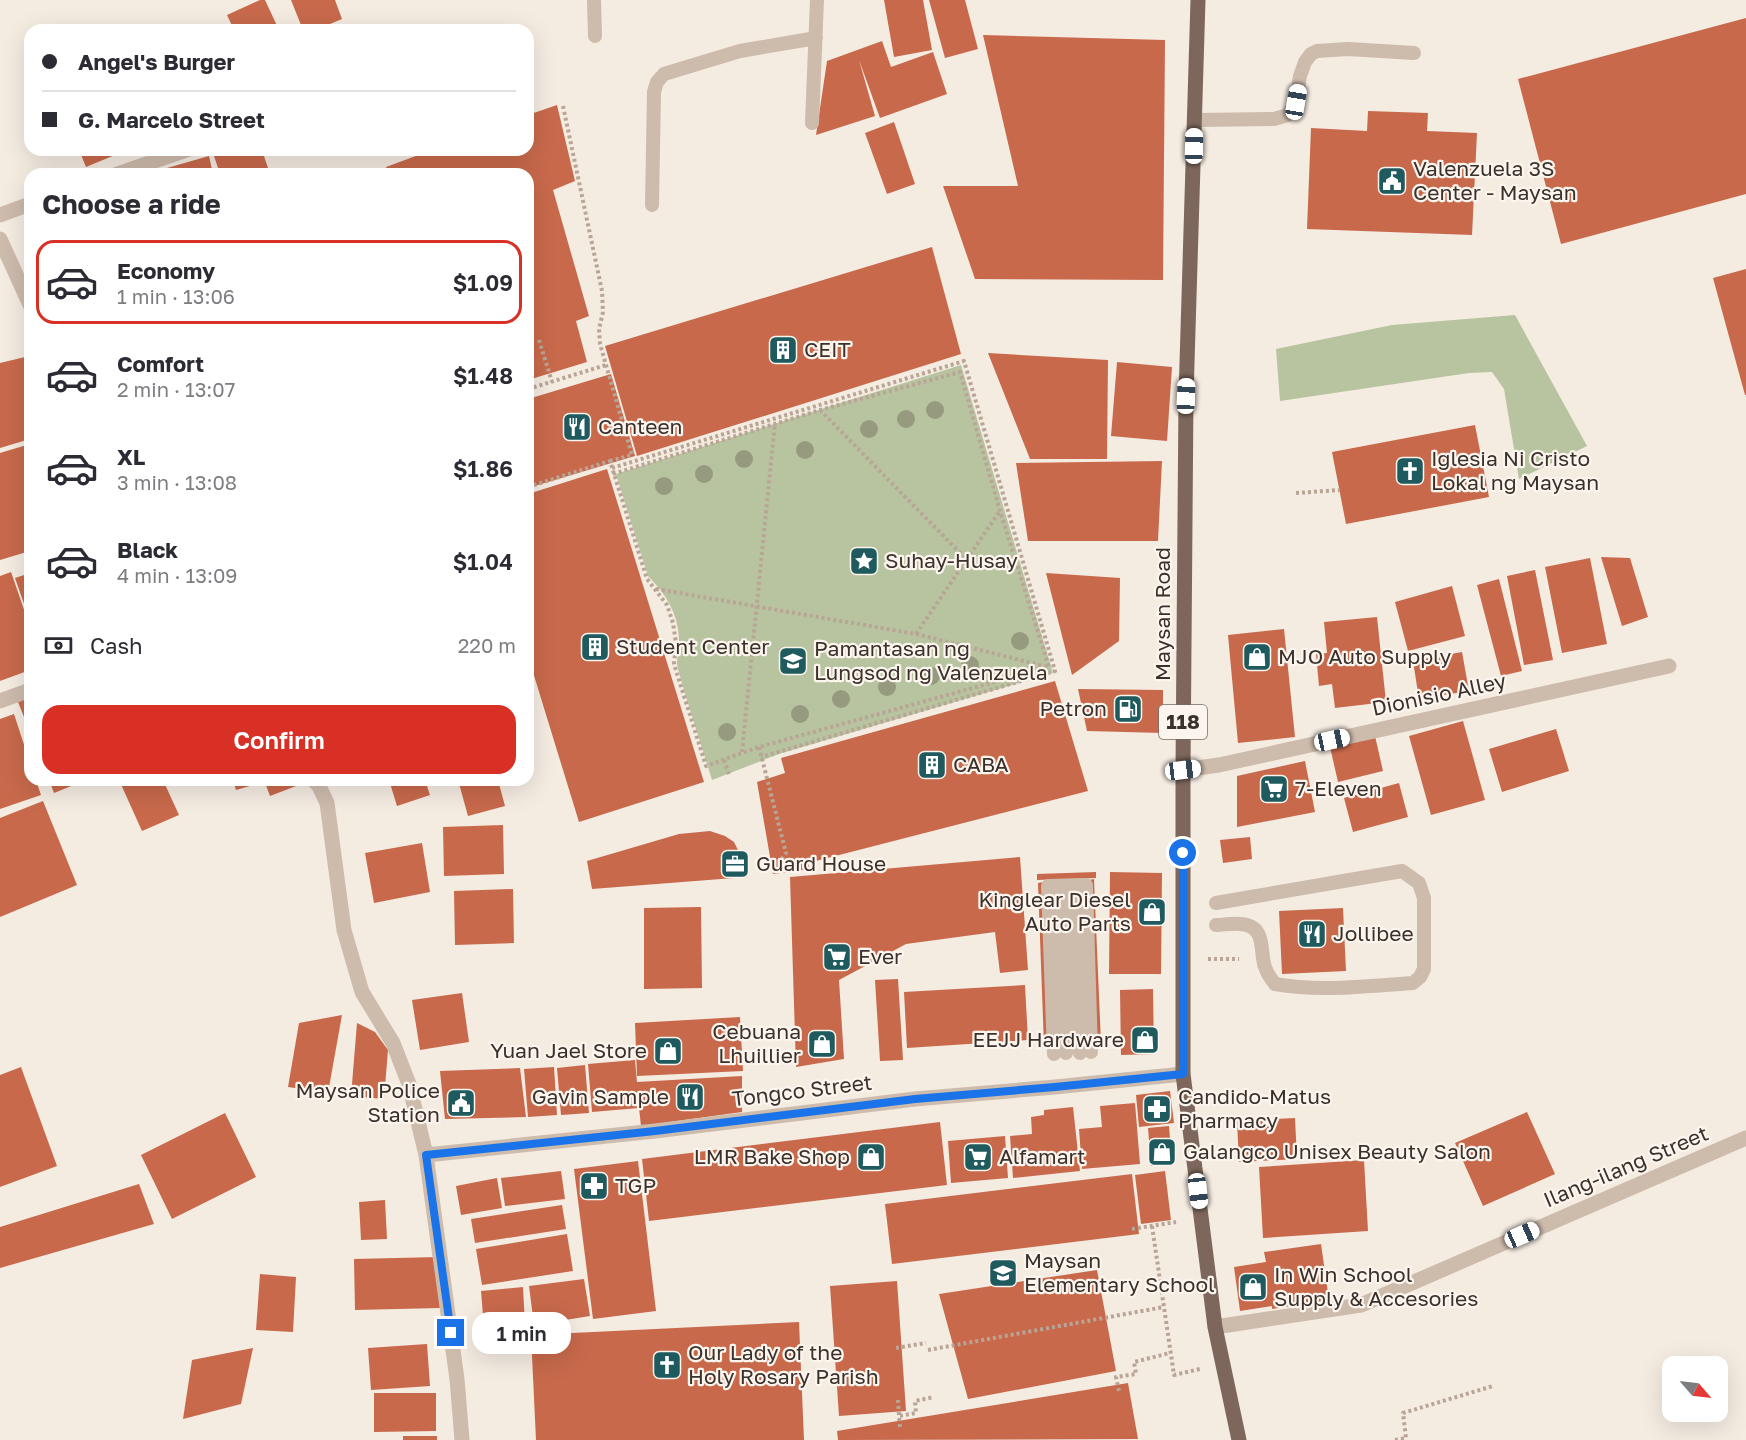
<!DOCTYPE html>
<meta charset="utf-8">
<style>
:root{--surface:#fff;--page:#f2f2f3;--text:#2b2b33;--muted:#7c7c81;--line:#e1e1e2;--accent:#d93025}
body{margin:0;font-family:"Golos Text",sans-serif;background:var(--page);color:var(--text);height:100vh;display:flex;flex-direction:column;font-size:22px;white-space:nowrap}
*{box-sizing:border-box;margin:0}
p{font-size:20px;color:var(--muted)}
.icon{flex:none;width:33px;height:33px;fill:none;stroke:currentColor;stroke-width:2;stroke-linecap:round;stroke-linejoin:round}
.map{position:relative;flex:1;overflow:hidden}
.drawer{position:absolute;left:24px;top:168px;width:510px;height:618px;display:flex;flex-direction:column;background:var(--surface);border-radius:18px;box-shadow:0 6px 24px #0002}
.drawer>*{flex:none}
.guide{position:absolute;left:24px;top:24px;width:510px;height:132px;border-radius:18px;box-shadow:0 6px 24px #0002;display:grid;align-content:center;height:132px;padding:0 18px;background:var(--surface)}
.needle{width:39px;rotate:118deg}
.tools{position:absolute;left:1662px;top:1356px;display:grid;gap:12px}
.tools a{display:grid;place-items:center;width:66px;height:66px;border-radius:12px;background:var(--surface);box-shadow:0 6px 24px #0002;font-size:30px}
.end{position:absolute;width:27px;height:27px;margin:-14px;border:8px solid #1a73e8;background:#fff;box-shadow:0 0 0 3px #fff}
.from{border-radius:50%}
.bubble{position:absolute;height:42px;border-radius:18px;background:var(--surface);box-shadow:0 6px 24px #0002;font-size:20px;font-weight:600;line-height:42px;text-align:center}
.car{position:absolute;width:18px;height:36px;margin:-18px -9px;border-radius:8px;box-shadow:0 0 4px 2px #0007;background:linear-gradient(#fff 24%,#345 0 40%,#fff 0 76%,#345 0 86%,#fff 0)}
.guide b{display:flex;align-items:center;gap:21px;height:57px;font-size:22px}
.guide b+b{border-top:2px solid var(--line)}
.guide i{width:15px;height:15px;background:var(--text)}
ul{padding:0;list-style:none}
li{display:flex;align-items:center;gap:18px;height:84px;margin:0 12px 9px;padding:0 6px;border:3px solid transparent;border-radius:18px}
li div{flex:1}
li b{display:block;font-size:22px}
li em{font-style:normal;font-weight:600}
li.active{border-color:var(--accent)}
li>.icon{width:54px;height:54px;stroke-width:1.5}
h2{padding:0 18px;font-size:27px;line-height:72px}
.pay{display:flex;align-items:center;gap:15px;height:66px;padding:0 18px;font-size:22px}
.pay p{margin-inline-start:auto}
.cta{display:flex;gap:12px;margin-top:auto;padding:12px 18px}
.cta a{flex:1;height:69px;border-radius:18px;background:var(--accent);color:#fff;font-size:24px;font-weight:600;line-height:69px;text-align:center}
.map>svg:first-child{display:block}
</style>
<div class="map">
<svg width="1746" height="1440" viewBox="0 0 1746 1440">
<rect width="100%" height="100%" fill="#f4ebe1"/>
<path fill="#b8c4a0" d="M1515 315 1587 446 1519 479 1504 389 1492 372 1469 373 1280 401 1276 349 1392 325Z
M961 365 1053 673 779 754 712 780C701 743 688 706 678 669 675 660 680 650 679 641 679 615 666 594 648 576L616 474Z"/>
<path fill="#c8694b" d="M260 0H265L279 30H234L227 15Z
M291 0H335L342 19 316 30H303Z
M884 0H923L932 50 894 57Z
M929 0H965L978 49 945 58Z
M1746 18V194L1561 244 1518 79Z
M983 35 1165 40 1163 280 975 279 943 186H1018Z
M882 41 891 67 933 52 947 94 880 118 859 60 875 116 816 135 827 61Z
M557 105 575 181 553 190 589 316 576 321 587 362 528 380V174H388L386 167 432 150H528V115Z
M1368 111 1428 113 1427 131 1477 133 1472 235 1307 229 1311 128 1367 131Z
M894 122 915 184 887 194 865 133Z
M79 150H127L86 167Z
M221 150H262L270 174H220L213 153Z
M209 156 213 174H153V172Z
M932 247 961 354 637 456 605 346Z
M1746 269V395H1745L1713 278Z
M988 353 1108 360 1107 459H1030Z
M25 357 30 374V439L0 448V363Z
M1117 362 1172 367 1167 441 1111 436Z
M611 374 635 456 528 488V399Z
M1475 425 1489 497 1346 524 1332 452Z
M30 444V551L0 560V453Z
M1162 461 1158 541H1028L1016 463Z
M607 469 704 782 579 822 528 656V494Z
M1601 557 1630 558 1648 617 1622 626Z
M1590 558 1607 644 1562 653 1545 567Z
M1535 570 1553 660 1524 665 1507 576Z
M11 572 30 627V670L0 681V576Z
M30 573V621L15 578Z
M1046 573 1120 578 1119 641 1072 675Z
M1499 579 1522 671 1501 676 1477 585Z
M1452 586 1465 636 1408 651 1395 602Z
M1377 617 1386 702 1335 708 1332 684 1319 686 1316 654 1327 653 1324 622Z
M1284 629 1295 737 1238 743 1228 635Z
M1462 652 1469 691 1419 699 1413 661Z
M1055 681 1088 791 808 863 810 869 773 874 757 782 785 773 781 758Z
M1078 689 1163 690V733L1087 731Z
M30 697V732L18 702Z
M14 714 30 763V780H36L41 795 0 809V719Z
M1463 721 1485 800 1431 815 1409 736Z
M1556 729 1569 771 1502 792 1489 749Z
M1375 736 1383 771 1338 782 1330 747Z
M1305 761 1315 812 1237 827V776Z
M49 780H86L54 793Z
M119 780H163L179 815 142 831Z
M233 780H256L257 784 236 790Z
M264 780H300L304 783 270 796Z
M389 780H425L430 795 397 806Z
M458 780H498L505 806 468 816Z
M1399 783 1408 817 1353 832 1344 798Z
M43 801 77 885 0 917V818Z
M503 825 504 874 444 876 443 827Z
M710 831 725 836 734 842 743 860 747 877 592 889 587 861 679 834Z
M1250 837 1252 859 1223 863 1220 840Z
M422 843 430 892 374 903 365 853Z
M1020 857 1028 970 1000 973 995 932 906 944 839 980 844 1059 796 1067 790 877Z
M1096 872V878L1037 880V874Z
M1110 872 1162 873 1161 974H1109Z
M1094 879 1101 1043 1095 1044 1089 880Z
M1044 882 1050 1046H1044L1038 883Z
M513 889 514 943 455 945 454 891Z
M701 907 702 988 644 989V908Z
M1343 908 1346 971 1282 974 1279 911Z
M898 979 903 1060 880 1061 875 980Z
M1025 985 1028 1040 907 1048 904 992Z
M1153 989 1154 1054 1121 1055 1120 990Z
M462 993 469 1042 420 1050 412 1000Z
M342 1015 328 1093 288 1087 299 1023Z
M740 1017 743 1071 637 1076 635 1023Z
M357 1023 375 1032 388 1050 384 1099 351 1096Z
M635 1060 637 1082 742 1076V1112L641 1126 639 1108 592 1112 588 1064Z
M585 1065 589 1113 561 1115 557 1068Z
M21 1067 57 1166 0 1187V1075Z
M554 1067 557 1115 528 1117 524 1069Z
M520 1068 526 1117 445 1119 440 1071Z
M1170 1091 1174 1123 1139 1127 1136 1095Z
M1135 1103 1140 1164 1082 1169 1079 1129 1102 1127 1100 1106Z
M1073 1107 1080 1171 1013 1178 1010 1136 1032 1134 1031 1117 1044 1115V1110Z
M1527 1112 1555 1174 1483 1206 1455 1143Z
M225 1113 256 1177 172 1219 141 1155Z
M1295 1118 1297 1159 1239 1162 1237 1121Z
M940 1122 947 1185 649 1221 642 1159Z
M1169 1126 1172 1164 1151 1166 1148 1128Z
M1005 1136 1008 1178 951 1183 948 1141Z
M1364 1160 1368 1231 1263 1238 1259 1167Z
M638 1161 656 1311 593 1319 574 1169Z
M561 1171 565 1199 505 1206 501 1178Z
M1165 1171 1171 1220 1141 1224 1135 1175Z
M1132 1174 1139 1234 892 1264 885 1204Z
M497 1178 502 1208 461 1215 456 1186Z
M139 1184 154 1224 0 1268V1227Z
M385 1200 387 1239 361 1240 359 1202Z
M562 1205 566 1229 475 1243 471 1219Z
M567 1234 573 1271 482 1285 476 1249Z
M1321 1244 1329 1300 1272 1309V1306L1240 1311 1234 1267 1266 1262 1264 1252Z
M439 1257 440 1308 355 1310 354 1259Z
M1097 1270 1116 1371 968 1399 939 1294Z
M260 1274 296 1277 293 1332 256 1330Z
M584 1279 590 1316 534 1325 529 1286Z
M897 1281 906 1411 839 1416 830 1286Z
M523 1287 525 1325 484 1328 481 1291Z
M799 1322 804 1440H536L531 1335Z
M427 1344 430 1386 371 1390 368 1348Z
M253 1348 241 1404 183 1419 192 1360Z
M1128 1383 1138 1439 838 1440 837 1431Z
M374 1393H436V1431L374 1432Z
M403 1436H437V1440H403Z"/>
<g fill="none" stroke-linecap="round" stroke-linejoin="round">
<path stroke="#b9a596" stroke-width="4" stroke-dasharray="3 3" stroke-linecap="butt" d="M563 106 602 291 603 312 599 329 600 344 632 455 610 461
M539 340 552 382
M528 389 606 365
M820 410 966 559
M612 468 964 361 1055 671 761 757
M613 474 820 410 960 372 1000 511 1049 667
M528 487 610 461 647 579 667 605 673 623 676 643 674 664 706 766 759 747 1049 667
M1296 493 1340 490
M656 589 916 634 999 512
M916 634 1048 667
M759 747 786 853 781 861 777 873
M742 752 775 423
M724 760 729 774
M1208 959H1239
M1152 1226 1174 1375 1200 1369
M1132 1229 1176 1222
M896 1348 926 1343
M928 1350 1164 1307
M1119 1391 1116 1377 1136 1374 1134 1362 1170 1353
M898 1400 899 1416
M900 1427 899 1416 916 1413 915 1401 934 1397
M1395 1440 1406 1438 1403 1413 1493 1386"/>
<path stroke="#cdbbac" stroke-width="14" d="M594 0 595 36
M1195 120 1274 119 1288 115 1296 102 1300 76 1305 62 1311 54 1317 51 1348 49 1414 53
M812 123 817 0
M652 205 654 92 657 82 664 74 740 51 816 38
M1061 886 1066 1053
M1072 886 1080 1053
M1216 925C1223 925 1232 923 1240 924 1262 925 1261 942 1263 958 1264 969 1269 976 1275 984 1320 992 1367 986 1413 983L1420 977 1424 969V898L1419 883 1402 871 1216 903
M1054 1054 1048 886 1086 885 1091 1052"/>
<path stroke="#cdbbac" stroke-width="15" d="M117 174 187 150
M0 215 30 204
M0 701 30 690
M1183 770 1219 765 1669 666"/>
<path stroke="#cdbbac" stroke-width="15" d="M0 239 30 305
M313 780 319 786 327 803 344 930 362 992 393 1043 409 1084 426 1155 457 1379 462 1440
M426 1155 655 1131 915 1099 1055 1087 1183 1074
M1215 1327 1361 1305 1746 1138"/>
<path stroke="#7d675c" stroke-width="15" d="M1198 0 1186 396 1183 770V1074L1215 1327 1239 1440"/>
</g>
<g fill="#969b7f">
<circle cx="935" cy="410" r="9"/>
<circle cx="906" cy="419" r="9"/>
<circle cx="869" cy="429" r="9"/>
<circle cx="805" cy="450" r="9"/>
<circle cx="744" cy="459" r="9"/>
<circle cx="704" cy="474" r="9"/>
<circle cx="664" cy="486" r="9"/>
<circle cx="1020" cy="641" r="9"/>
<circle cx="970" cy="665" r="9"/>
<circle cx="931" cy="676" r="9"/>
<circle cx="887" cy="687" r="9"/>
<circle cx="841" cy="699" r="9"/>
<circle cx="800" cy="714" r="9"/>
<circle cx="727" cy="732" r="9"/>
</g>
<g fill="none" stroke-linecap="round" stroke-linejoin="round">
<path stroke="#1a73e8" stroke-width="8" d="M451 1333 426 1155 655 1131 915 1099 1055 1087 1183 1074V853"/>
</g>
<defs>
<g id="civic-square" transform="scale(1.5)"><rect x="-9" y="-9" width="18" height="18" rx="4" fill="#1f5a5e" stroke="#fbf5ee"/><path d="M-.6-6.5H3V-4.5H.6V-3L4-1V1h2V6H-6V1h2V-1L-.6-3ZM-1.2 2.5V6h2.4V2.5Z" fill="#fff"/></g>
<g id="building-square" transform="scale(1.5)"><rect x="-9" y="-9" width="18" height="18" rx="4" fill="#1f5a5e" stroke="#fbf5ee"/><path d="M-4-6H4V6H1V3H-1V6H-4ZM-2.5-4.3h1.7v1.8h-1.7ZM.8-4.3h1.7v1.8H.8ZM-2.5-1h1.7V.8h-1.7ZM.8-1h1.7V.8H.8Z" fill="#fff"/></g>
<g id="restaurant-square" transform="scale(1.5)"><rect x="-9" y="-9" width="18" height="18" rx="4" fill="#1f5a5e" stroke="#fbf5ee"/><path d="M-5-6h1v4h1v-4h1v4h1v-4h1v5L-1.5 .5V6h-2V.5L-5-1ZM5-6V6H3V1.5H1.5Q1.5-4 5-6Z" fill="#fff"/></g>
<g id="church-square" transform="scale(1.5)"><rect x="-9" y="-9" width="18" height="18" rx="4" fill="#1f5a5e" stroke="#fbf5ee"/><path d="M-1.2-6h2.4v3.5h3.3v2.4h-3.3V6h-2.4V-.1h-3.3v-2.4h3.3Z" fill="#fff"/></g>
<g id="sight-square" transform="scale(1.5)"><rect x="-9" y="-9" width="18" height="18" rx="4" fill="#1f5a5e" stroke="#fbf5ee"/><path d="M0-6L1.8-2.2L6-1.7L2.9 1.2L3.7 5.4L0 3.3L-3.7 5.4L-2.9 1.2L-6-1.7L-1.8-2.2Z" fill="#fff"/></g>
<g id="shop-square" transform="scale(1.5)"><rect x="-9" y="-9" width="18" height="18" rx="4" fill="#1f5a5e" stroke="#fbf5ee"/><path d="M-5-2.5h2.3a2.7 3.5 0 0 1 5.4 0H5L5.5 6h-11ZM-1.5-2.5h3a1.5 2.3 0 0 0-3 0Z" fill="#fff"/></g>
<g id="university-square" transform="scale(1.5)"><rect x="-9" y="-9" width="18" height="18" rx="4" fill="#1f5a5e" stroke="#fbf5ee"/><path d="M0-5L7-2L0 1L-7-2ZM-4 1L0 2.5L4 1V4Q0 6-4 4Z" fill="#fff"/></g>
<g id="fuel-square" transform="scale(1.5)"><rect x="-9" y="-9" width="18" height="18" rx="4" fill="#1f5a5e" stroke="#fbf5ee"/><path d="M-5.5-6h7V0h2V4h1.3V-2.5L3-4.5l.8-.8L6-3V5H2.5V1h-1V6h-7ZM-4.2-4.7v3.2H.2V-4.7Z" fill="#fff"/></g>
<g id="supermarket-square" transform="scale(1.5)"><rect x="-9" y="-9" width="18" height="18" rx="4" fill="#1f5a5e" stroke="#fbf5ee"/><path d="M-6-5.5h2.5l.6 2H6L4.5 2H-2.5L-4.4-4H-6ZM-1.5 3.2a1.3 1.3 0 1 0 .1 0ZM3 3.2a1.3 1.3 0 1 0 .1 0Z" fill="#fff"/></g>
<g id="office-square" transform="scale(1.5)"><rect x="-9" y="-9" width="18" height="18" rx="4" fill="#1f5a5e" stroke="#fbf5ee"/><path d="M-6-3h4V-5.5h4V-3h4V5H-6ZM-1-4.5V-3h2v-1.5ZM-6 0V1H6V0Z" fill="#fff"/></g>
<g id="pharmacy-square" transform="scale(1.5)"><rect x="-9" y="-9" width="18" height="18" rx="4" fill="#1f5a5e" stroke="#fbf5ee"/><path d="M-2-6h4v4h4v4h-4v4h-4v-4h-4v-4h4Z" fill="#fff"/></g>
<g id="school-square" transform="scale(1.5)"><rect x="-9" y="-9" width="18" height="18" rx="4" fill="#1f5a5e" stroke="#fbf5ee"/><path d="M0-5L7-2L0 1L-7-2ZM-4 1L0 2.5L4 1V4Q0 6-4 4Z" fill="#fff"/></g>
</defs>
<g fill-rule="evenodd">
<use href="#civic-square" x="1392" y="181"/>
<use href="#building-square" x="783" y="350"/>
<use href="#restaurant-square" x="577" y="427"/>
<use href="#church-square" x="1410" y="471"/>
<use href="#sight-square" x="864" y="561"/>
<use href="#building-square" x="595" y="647"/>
<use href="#shop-square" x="1257" y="657"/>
<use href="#university-square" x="793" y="661"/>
<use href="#fuel-square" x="1128" y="709"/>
<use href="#building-square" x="932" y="765"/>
<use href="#supermarket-square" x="1274" y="789"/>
<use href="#office-square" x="735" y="864"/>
<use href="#shop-square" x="1152" y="912"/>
<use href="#restaurant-square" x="1312" y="934"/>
<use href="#supermarket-square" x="837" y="957"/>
<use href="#shop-square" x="1145" y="1040"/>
<use href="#shop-square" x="822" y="1044"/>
<use href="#shop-square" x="668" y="1051"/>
<use href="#restaurant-square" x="690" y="1097"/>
<use href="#civic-square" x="461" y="1103"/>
<use href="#pharmacy-square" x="1157" y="1109"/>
<use href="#shop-square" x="1162" y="1152"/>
<use href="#shop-square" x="871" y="1157"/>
<use href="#supermarket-square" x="978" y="1157"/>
<use href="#pharmacy-square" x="594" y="1186"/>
<use href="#school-square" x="1003" y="1273"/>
<use href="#shop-square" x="1253" y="1287"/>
<use href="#church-square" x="667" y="1365"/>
</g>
<g text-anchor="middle" stroke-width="4.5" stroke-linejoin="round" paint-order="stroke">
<rect fill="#fbf5ee" stroke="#756b66" stroke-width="1.5" x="1159" y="705" width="48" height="34" rx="4.5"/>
<g font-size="20" font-weight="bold" fill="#3b302b">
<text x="1183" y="729">118</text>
</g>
<g font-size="21" fill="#3b302b" stroke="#fbf5ee" text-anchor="start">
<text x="1413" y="176">Valenzuela 3S<tspan x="1413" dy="24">Center - Maysan</tspan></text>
<text x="804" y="357">CEIT</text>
<text x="598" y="434">Canteen</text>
<text x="1431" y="466">Iglesia Ni Cristo<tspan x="1431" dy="24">Lokal ng Maysan</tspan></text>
<text x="885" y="568">Suhay-Husay</text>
<text x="616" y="654">Student Center</text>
<text x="814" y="656">Pamantasan ng<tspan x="814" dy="24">Lungsod ng Valenzuela</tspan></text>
<text x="1278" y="664">MJO Auto Supply</text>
<text x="1107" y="716" text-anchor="end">Petron</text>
<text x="953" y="772">CABA</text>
<text x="1295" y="796">7-Eleven</text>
<text x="756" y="871">Guard House</text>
<text x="1131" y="907" text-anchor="end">Kinglear Diesel<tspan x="1131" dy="24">Auto Parts</tspan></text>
<text x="1333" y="941">Jollibee</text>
<text x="858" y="964">Ever</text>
<text x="801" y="1039" text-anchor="end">Cebuana<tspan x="801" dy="24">Lhuillier</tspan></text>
<text x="1124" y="1047" text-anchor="end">EEJJ Hardware</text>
<text x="647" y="1058" text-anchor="end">Yuan Jael Store</text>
<text x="440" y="1098" text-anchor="end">Maysan Police<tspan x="440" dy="24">Station</tspan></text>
<text x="669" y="1104" text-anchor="end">Gavin Sample</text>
<text x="1178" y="1104">Candido-Matus<tspan x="1178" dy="24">Pharmacy</tspan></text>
<text x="1183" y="1159">Galangco Unisex Beauty Salon</text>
<text x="850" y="1164" text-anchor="end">LMR Bake Shop</text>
<text x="999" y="1164">Alfamart</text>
<text x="615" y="1193">TGP</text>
<text x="1024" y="1268">Maysan<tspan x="1024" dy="24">Elementary School</tspan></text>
<text x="1274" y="1282">In Win School<tspan x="1274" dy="24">Supply &amp; Accesories</tspan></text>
<text x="688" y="1360">Our Lady of the<tspan x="688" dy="24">Holy Rosary Parish</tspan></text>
</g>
<g font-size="21" fill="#3b302b" stroke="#fbf5ee">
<text transform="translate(1163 614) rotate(-90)" y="7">Maysan Road</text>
<text transform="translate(1439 695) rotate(-12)" y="7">Dionisio Alley</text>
<text transform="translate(802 1091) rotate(-7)" y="7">Tongco Street</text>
<text transform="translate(1626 1167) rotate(-23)" y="7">Ilang-ilang Street</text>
</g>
</g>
</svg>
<div class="tools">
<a><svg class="needle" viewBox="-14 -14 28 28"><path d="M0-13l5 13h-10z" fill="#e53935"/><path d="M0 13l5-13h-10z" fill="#7c7c81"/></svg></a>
</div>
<i class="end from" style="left:1183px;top:853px"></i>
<i class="end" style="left:451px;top:1333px"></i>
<div class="bubble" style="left:472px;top:1312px;width:99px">1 min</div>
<i class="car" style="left:1296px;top:102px;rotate:10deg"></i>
<i class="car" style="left:1194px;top:146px;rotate:1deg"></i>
<i class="car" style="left:1186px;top:396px;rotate:2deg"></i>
<i class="car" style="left:1332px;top:740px;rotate:78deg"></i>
<i class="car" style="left:1183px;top:770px;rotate:83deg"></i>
<i class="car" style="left:1198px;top:1191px;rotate:173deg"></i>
<i class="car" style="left:1522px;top:1235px;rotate:66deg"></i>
<div class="guide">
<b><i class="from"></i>Angel's Burger</b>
<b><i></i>G. Marcelo Street</b>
</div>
<section class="drawer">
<h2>Choose a ride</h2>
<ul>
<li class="active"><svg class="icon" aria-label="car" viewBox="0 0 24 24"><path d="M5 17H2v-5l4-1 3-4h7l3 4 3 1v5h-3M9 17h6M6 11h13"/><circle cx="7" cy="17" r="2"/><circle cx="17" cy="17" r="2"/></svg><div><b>Economy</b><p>1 min · 13:06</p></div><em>$1.09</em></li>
<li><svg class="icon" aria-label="car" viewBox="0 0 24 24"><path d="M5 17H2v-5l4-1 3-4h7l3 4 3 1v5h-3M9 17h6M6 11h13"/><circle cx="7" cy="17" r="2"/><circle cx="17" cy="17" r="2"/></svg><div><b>Comfort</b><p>2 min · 13:07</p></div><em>$1.48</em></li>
<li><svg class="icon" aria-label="car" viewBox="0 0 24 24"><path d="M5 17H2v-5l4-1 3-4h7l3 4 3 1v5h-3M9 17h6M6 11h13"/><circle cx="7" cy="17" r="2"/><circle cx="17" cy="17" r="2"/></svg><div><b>XL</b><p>3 min · 13:08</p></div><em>$1.86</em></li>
<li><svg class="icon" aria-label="car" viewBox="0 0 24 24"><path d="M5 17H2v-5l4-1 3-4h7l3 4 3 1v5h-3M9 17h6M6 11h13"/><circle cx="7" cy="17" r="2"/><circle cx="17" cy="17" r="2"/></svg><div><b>Black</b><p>4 min · 13:09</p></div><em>$1.04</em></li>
</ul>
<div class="pay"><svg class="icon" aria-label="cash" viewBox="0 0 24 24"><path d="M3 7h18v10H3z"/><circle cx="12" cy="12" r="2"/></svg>Cash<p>220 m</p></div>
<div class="cta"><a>Confirm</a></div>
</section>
</div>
